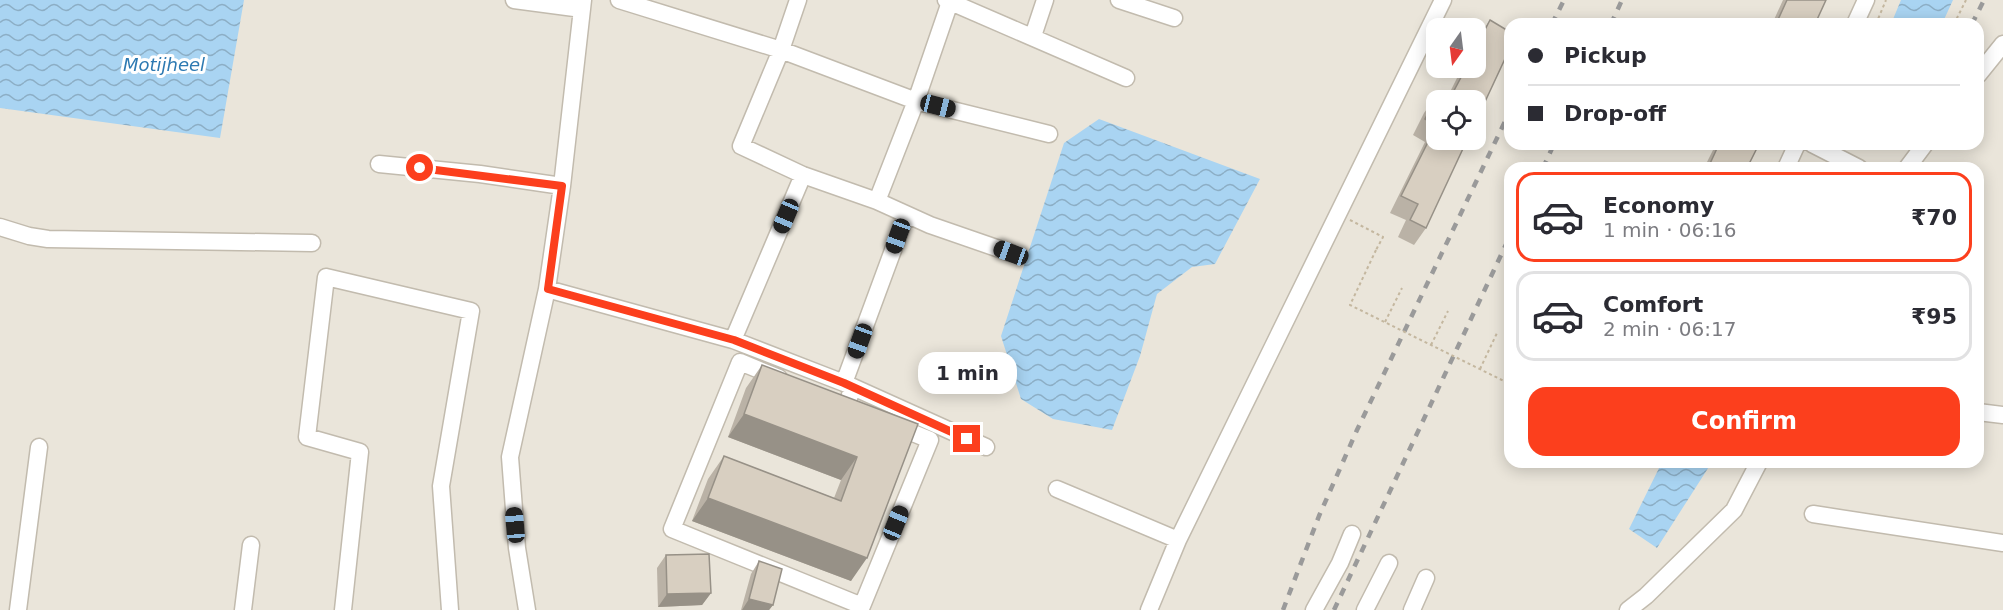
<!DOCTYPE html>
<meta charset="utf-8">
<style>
:root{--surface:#fff;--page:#f2f2f3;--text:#2b2b33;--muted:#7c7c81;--line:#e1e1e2;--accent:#fc3f1d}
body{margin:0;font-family:"DejaVu Sans",sans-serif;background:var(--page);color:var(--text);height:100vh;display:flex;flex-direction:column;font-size:22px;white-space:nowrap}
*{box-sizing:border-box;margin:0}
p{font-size:20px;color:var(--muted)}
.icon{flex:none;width:33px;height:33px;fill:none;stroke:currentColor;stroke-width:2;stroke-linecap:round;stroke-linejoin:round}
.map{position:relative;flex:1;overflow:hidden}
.panel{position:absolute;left:1504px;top:162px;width:480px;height:306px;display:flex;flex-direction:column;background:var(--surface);border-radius:18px;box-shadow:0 3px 15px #0003}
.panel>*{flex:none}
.banner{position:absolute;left:1504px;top:18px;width:480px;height:132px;border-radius:18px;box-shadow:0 3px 15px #0003;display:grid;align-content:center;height:132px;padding:0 24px;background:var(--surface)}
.needle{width:39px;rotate:194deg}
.tools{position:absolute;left:1426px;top:18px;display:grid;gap:12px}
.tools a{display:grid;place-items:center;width:60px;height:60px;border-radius:12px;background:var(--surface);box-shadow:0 3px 15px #0003;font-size:30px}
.end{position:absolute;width:27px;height:27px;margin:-14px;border:8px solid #fc3f1d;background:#fff;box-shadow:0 0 0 3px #fff}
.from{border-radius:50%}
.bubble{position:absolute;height:42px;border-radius:18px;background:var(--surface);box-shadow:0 3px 15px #0003;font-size:20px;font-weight:600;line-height:42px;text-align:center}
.car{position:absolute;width:18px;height:36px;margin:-18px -9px;border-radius:8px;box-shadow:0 0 4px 2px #0007;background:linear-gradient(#222 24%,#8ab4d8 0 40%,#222 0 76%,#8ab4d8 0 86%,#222 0)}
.banner b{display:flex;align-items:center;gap:21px;height:57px;font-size:22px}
.banner b+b{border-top:2px solid var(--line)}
.banner i{width:15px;height:15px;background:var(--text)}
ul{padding:10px 0 0;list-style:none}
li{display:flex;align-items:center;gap:18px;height:90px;margin:0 12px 9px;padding:0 12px;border:3px solid var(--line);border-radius:18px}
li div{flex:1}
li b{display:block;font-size:22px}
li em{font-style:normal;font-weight:600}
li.current{border-color:var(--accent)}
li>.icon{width:54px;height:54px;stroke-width:1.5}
.cta{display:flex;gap:12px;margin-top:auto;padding:12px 24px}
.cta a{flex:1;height:69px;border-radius:18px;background:var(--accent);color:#fff;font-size:24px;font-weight:600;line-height:69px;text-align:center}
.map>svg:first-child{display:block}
</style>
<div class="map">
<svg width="2003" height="610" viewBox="0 0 2003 610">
<defs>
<pattern id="water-waves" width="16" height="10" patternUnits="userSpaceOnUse" patternTransform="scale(1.5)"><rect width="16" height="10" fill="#a9d4f2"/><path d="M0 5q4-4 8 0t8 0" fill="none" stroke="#8caec5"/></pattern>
</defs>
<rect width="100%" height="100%" fill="#f6f3ec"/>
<path fill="#eae5da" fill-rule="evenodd" d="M0 0H2003V610H0ZM1510 24H1978V144H1510ZM1437 28H1476V68H1437ZM1437 100H1476V140H1437ZM1510 168H1978V462H1510Z"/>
<path fill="url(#water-waves)" d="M0 0H244L220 138 0 108Z
M1901 0H1953L1942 24H1891Z
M1099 119 1260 179 1215 264 1192 267 1157 294 1140 356 1112 430 1053 419 1021 399 1001 336 1064 143Z
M1662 462H1712L1657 548 1629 529Z"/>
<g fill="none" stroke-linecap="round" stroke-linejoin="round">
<g stroke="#c2bbae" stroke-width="19">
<path id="minor" d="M514 0 582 9
M619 0 781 50 916 101 1049 134
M798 0 781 50 741 146 803 175 877 201 930 225 1011 253
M946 0 1126 78
M1119 0 1174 18
M1855 24 1866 0
M1033 36 1045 0
M1978 75 2003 44
M1812 144 1859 168
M379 164 480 174 562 186
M1786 168 1797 144
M1907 168 1925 144
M803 175 733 340 844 383 986 447
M877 201 916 101 950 2
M0 227 29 236 48 239 312 243
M547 289 733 340
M779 378 740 362 672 529 862 606 930 440 896 426
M844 383 906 215
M853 387 846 406 858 411
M1978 412 2003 415
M1057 489 1178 540
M1813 514 2003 543
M18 610 39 447
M243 610 251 545
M343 610 360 452 307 437 326 277 471 311 441 486 450 610
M527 610 517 548 510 457 547 289 562 186 583 0
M1149 610 1178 540 1443 0
M1314 610 1340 563 1352 534
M1365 610 1389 563
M1412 610 1426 578
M1628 610 1646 596 1734 510 1759 462"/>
</g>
<path stroke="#c4b79f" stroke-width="2" stroke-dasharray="3 3" stroke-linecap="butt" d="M1876 24 1886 0
M1954 24 1966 0
M1350 220 1383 237 1376 250
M1385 322 1402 288
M1431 345 1448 311
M1480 369 1497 333"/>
<use href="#minor" stroke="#fff" stroke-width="16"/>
<path stroke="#9a9a9a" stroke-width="4.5" stroke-dasharray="8 8" stroke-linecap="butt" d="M1552 24 1564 0
M1611 24 1622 0
M1972 24 1984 0
M1543 168 1554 144
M1283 610 1319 516 1357 430 1510 111
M1334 610 1510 236"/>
<path stroke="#c4b79f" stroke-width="2" stroke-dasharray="3 3" stroke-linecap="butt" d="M1376 250 1350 305 1510 384"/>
</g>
<path fill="#bab2a6" d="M1783 0H1826L1815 24H1772Z
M1490 20 1476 100H1446L1462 68H1476V41Z
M1436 97 1437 140 1426 228 1414 245 1398 237 1406 220 1390 213 1425 142 1413 135 1424 113Z
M1716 144H1759L1747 168H1704Z
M762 365 918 424 851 581 692 521 708 479 724 456 834 498 841 480 728 437 746 388Z
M666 555 711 593 702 605 658 607 657 568Z
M759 561 773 605 769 610H741L751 574Z"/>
<path fill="#979187" d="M744 414 857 457 841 480 728 437Z
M708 498 867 558 851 581 692 521Z
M711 593 702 605 658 607 667 594Z
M749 599 773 605 769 610H742Z"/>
<path fill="#d8cfc1" stroke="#979187" stroke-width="1.5" d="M1787 0H1826L1815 24H1776Z
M1490 20 1510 32V48L1476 121V100H1449L1466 68H1476V47Z
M1436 97 1444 100H1437V140H1467L1426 228 1410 220 1418 204 1401 196 1436 126 1425 119Z
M1719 144H1759L1747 168H1708Z
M762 365 918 424 867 558 708 498 724 456 841 501 857 457 744 414Z
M709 554 711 593 667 594 666 555Z
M759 561 782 569 773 605 749 599Z"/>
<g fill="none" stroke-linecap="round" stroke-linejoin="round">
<path stroke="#fc3f1d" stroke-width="8" d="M420 168 562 186 548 289 734 340 844 383 967 439"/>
</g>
<g text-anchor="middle" stroke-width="6" stroke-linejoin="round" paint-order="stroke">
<g font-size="18" font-style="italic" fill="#2e7ab2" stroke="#fff">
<text x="164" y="71">Motijheel</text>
</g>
</g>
</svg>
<div class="tools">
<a><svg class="needle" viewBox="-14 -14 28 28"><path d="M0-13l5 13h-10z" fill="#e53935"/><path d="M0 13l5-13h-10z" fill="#7c7c81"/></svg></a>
<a><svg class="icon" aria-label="locate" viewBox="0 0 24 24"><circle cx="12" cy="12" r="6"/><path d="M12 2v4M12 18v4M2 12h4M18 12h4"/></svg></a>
</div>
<i class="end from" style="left:420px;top:168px"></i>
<i class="end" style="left:967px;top:439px"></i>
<div class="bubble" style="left:918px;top:352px;width:99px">1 min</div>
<i class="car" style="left:938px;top:106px;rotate:104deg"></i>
<i class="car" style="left:786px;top:216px;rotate:203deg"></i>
<i class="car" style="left:898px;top:236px;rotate:200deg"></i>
<i class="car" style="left:1011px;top:253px;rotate:290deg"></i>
<i class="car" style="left:860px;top:341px;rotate:200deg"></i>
<i class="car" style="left:896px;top:523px;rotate:22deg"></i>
<i class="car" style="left:515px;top:525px;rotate:355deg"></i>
<div class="banner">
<b><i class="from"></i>Pickup</b>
<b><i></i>Drop-off</b>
</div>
<section class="panel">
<ul>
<li class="current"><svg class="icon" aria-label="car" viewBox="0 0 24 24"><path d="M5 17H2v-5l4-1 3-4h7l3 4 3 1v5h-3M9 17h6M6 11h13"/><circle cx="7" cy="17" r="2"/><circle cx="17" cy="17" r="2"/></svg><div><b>Economy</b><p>1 min · 06:16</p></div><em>₹70</em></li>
<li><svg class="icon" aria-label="car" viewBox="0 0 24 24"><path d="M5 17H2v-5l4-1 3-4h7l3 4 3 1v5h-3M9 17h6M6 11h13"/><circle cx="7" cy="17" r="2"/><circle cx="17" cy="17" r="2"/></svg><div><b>Comfort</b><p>2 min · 06:17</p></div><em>₹95</em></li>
</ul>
<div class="cta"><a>Confirm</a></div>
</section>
</div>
